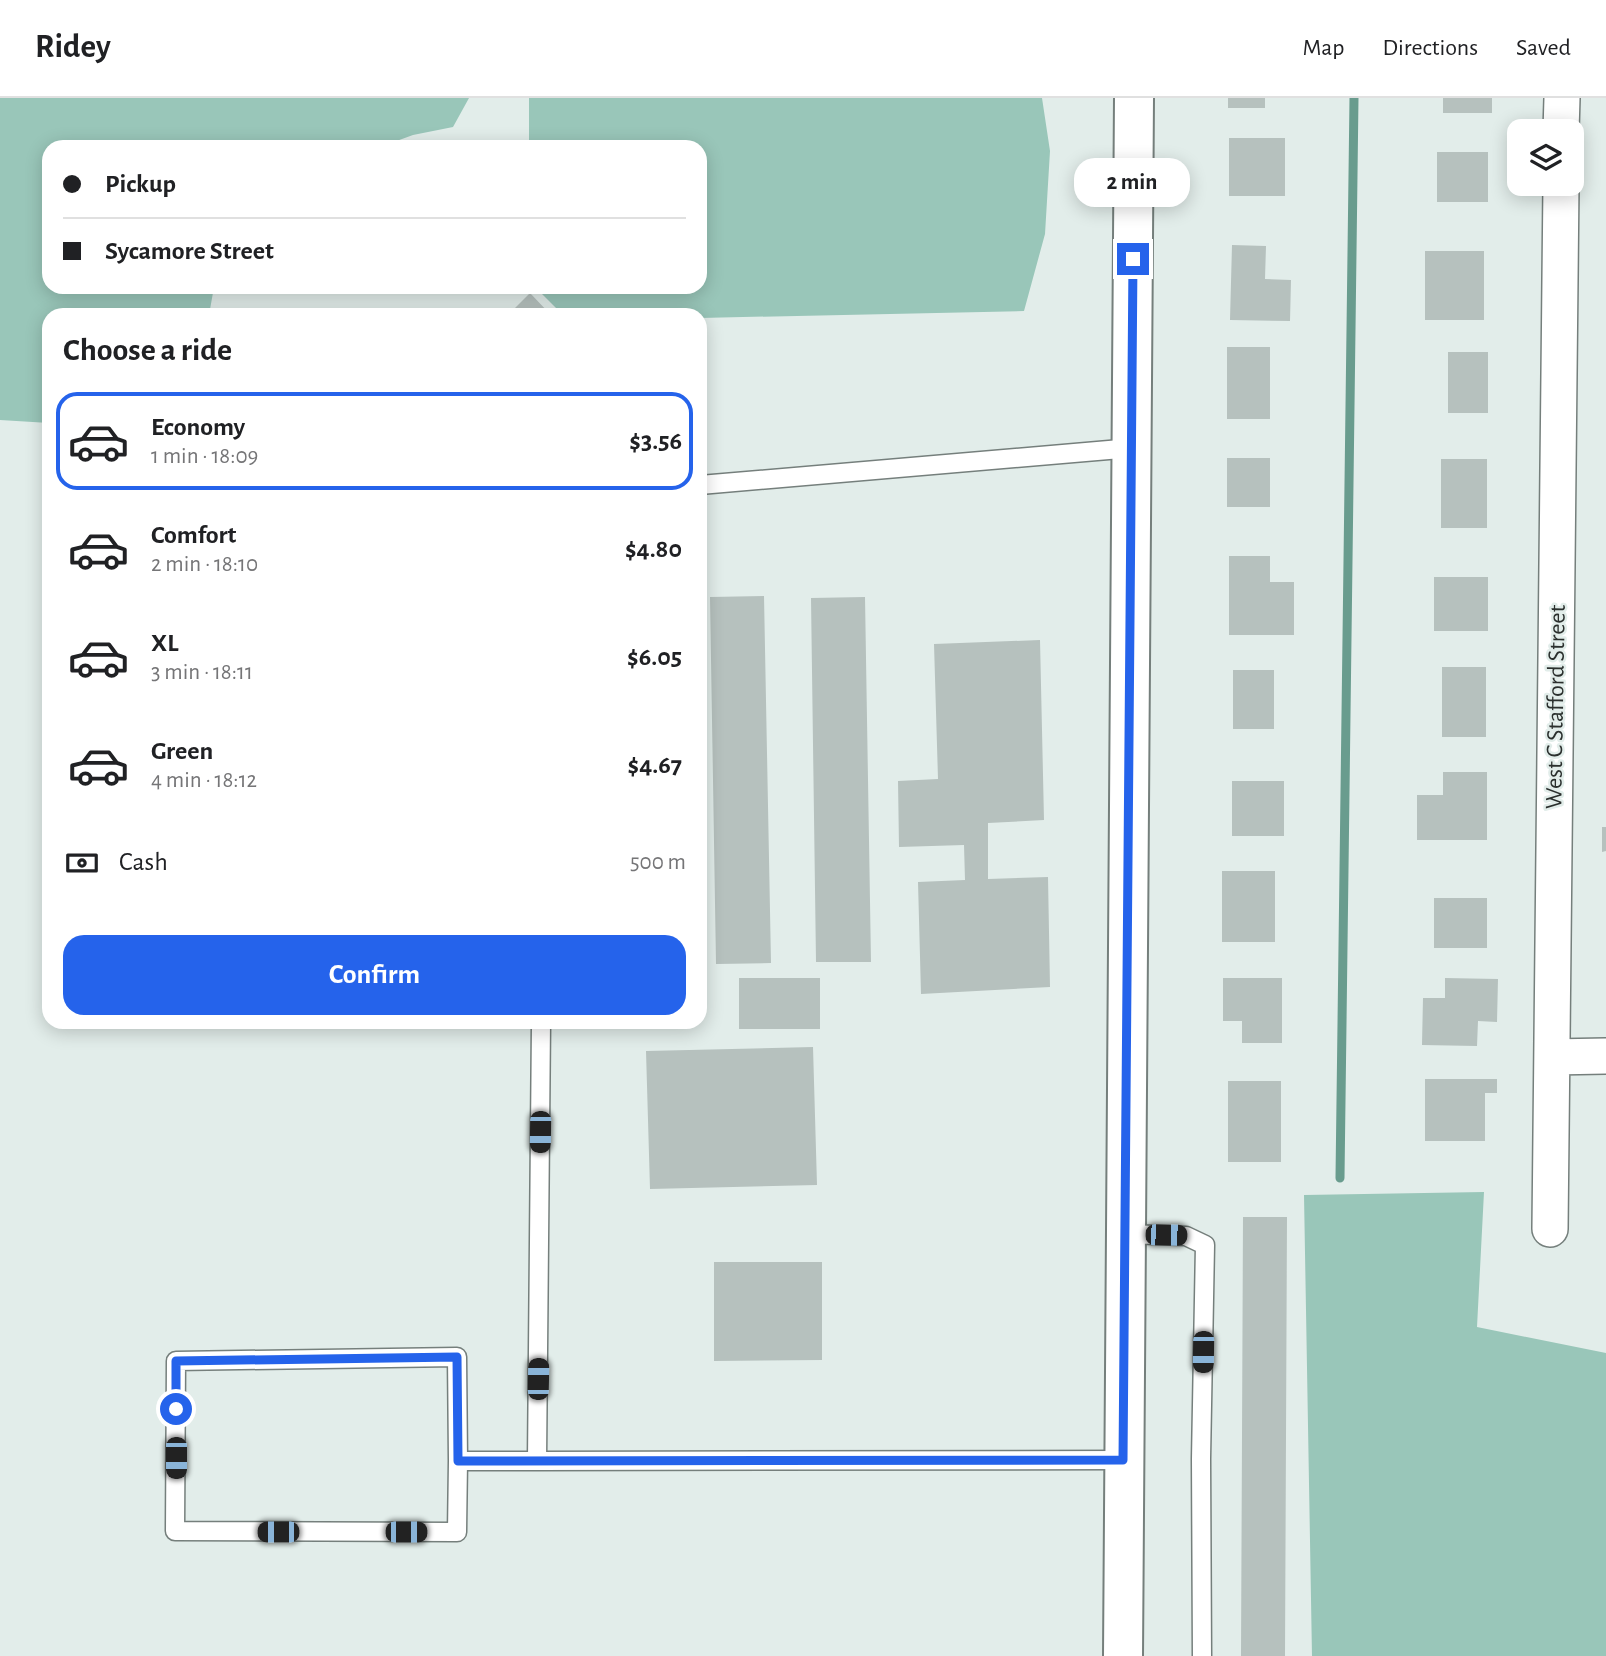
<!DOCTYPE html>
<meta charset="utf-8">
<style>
:root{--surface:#fff;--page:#f2f2f2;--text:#202124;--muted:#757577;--line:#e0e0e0;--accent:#2563eb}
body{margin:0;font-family:"Alegreya Sans",sans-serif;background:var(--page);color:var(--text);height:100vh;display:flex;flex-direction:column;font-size:26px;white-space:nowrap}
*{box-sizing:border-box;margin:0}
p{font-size:23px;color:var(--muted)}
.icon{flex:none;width:38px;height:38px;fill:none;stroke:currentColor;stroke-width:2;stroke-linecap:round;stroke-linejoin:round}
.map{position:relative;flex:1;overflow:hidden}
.side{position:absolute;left:42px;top:210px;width:665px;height:721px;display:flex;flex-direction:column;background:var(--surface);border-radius:21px;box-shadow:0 4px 18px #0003}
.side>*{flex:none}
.banner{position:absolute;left:42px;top:42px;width:665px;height:154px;border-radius:21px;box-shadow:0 4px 18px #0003;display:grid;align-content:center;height:154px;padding:0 21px;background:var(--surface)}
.buttons{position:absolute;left:1507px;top:21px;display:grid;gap:14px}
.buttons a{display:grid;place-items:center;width:77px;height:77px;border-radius:14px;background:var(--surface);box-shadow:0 4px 18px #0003;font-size:35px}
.end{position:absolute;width:32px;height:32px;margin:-16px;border:9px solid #2563eb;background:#fff;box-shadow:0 0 0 4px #fff}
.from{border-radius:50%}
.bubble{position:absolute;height:49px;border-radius:21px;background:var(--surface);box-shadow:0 4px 18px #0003;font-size:23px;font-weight:600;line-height:49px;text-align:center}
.car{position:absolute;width:21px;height:42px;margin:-21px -10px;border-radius:9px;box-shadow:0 0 5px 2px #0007;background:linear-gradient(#222 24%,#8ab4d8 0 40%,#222 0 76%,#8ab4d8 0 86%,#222 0)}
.banner b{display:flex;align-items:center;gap:24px;height:66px;font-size:26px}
.banner b+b{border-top:2px solid var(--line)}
.banner i{width:18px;height:18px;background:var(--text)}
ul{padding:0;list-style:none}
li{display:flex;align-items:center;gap:21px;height:98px;margin:0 14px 10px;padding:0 7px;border:4px solid transparent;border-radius:21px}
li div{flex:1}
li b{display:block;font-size:26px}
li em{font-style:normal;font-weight:600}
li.selected{border-color:var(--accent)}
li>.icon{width:63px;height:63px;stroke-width:1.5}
h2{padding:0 21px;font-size:32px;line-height:84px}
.pay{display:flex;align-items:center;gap:18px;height:77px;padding:0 21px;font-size:26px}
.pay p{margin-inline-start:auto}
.primary-button{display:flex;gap:14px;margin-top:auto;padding:14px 21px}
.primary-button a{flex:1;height:80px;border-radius:21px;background:var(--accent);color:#fff;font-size:28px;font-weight:600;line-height:80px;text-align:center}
header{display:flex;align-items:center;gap:42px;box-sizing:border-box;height:98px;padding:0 35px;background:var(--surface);border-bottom:2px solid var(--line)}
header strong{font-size:33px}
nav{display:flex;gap:38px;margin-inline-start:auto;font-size:24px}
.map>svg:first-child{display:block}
</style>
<header>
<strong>Ridey</strong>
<nav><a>Map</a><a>Directions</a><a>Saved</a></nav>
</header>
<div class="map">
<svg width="1606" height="1558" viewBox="0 0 1606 1558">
<rect width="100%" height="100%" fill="#e2edea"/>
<path fill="#99c6b9" d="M0 0H469L453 29 413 37 380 49H49V189H214L209 217H49V325L0 322Z
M529 0H1042L1050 53 1045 136 1024 213 700 220V217H563L535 189H700V49H529Z
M1484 1094 1477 1229 1606 1255V1558H1312L1304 1097Z"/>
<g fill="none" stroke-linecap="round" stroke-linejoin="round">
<path stroke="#699c8e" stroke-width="9" d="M1340 1080 1354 0"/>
</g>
<path fill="#b6c1be" d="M1228 0H1265V10H1228Z
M1443 0H1492V15H1443Z
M1229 40H1285V98H1229Z
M1437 54H1488V104H1437Z
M1232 147 1266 148 1265 181 1291 182 1290 223 1230 222Z
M1425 153H1484V222H1425Z
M530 195 551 217H508Z
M1227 249H1270V321H1227Z
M1448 254H1488V315H1448Z
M1227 360H1270V409H1227Z
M1441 361H1487V430H1441Z
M1229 458H1270V484H1294V537H1229Z
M1434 479H1488V533H1434Z
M764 498 771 865 716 866 710 499Z
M865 499 871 864H816L811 500Z
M1040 542 1044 722 988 725V781L1048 779 1050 889 921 896 918 784 965 782 964 747 899 749 898 683 938 681 934 546Z
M1442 569H1486V639H1442Z
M1233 572H1274V631H1233Z
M1443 674H1487V742H1417V697H1443Z
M1232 683H1284V738H1232Z
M1602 729H1606V753L1602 754Z
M1222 773H1275V844H1222Z
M1434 800H1487V850H1434Z
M739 880H820V931H739Z
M1223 880H1282V945H1242V923H1223Z
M1445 880 1498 881 1497 924 1478 923 1477 948 1422 947 1423 900H1445Z
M813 949 817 1087 650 1091 646 953Z
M1425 981H1497V995H1485V1043H1425Z
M1228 983H1281V1064H1228Z
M1243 1119H1287L1285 1558H1241Z
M714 1164H822V1262L714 1263Z"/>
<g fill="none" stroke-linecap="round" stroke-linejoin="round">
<g stroke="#757f7c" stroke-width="21">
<path id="service" d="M700 387 1132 350
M541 924 537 1363 1123 1362
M1125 1136 1186 1138 1205 1147 1201 1361 1202 1558
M458 1363 457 1434 175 1433 176 1263 457 1259 458 1363H537"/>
</g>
<g stroke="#757f7c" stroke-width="38">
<path id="minor" d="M1561 33 1562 0
M1552 959 1606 958
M1550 1131 1561 86"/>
</g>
<g stroke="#757f7c" stroke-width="42">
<path id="tertiary" d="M1123 1558 1134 0"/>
</g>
<use href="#service" stroke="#fff" stroke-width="18"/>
<use href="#minor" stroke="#fff" stroke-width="35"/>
<use href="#tertiary" stroke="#fff" stroke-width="38"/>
</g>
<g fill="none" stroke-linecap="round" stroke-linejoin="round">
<path stroke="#2563eb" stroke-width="9" d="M176 1311V1263L457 1259 458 1363 1123 1362 1133 161"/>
</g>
<g text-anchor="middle" stroke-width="5" stroke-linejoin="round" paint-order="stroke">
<g font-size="24" fill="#2a2f2d" stroke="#e2edea">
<text transform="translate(1555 609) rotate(-89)" y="8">West C Stafford Street</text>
</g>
</g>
</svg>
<div class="buttons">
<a><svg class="icon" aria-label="layers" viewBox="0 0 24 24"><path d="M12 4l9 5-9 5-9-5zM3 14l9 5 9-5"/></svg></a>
</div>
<i class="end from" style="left:176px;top:1311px"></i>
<i class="end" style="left:1133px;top:161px"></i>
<div class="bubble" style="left:1074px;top:60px;width:116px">2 min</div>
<i class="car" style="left:540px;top:1034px;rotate:181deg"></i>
<i class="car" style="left:1166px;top:1137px;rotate:91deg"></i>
<i class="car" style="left:1203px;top:1254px;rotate:181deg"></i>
<i class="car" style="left:538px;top:1281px;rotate:1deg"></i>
<i class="car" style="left:176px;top:1360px;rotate:180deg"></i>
<i class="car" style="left:278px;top:1434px;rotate:270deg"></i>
<i class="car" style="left:406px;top:1434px;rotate:90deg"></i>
<div class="banner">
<b><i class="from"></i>Pickup</b>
<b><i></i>Sycamore Street</b>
</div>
<section class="side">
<h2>Choose a ride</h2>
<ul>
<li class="selected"><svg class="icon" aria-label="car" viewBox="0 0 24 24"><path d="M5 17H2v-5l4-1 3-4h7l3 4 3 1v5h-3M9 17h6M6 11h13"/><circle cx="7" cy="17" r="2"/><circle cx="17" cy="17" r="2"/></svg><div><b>Economy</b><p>1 min · 18:09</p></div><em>$3.56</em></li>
<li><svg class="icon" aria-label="car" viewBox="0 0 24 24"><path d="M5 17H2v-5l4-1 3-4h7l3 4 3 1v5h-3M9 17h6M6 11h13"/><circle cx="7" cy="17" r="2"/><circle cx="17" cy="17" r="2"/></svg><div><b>Comfort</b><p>2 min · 18:10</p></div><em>$4.80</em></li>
<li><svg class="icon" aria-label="car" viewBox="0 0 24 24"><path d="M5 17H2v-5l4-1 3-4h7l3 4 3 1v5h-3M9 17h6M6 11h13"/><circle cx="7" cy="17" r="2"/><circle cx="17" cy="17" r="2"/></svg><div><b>XL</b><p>3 min · 18:11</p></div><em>$6.05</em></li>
<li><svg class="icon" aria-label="car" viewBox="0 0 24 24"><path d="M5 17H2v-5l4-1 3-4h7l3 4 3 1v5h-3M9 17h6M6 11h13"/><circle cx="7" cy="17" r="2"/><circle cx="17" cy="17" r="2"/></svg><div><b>Green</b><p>4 min · 18:12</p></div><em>$4.67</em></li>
</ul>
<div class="pay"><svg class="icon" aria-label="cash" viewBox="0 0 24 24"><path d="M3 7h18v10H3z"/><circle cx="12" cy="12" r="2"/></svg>Cash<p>500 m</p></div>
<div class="primary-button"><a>Confirm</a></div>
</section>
</div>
